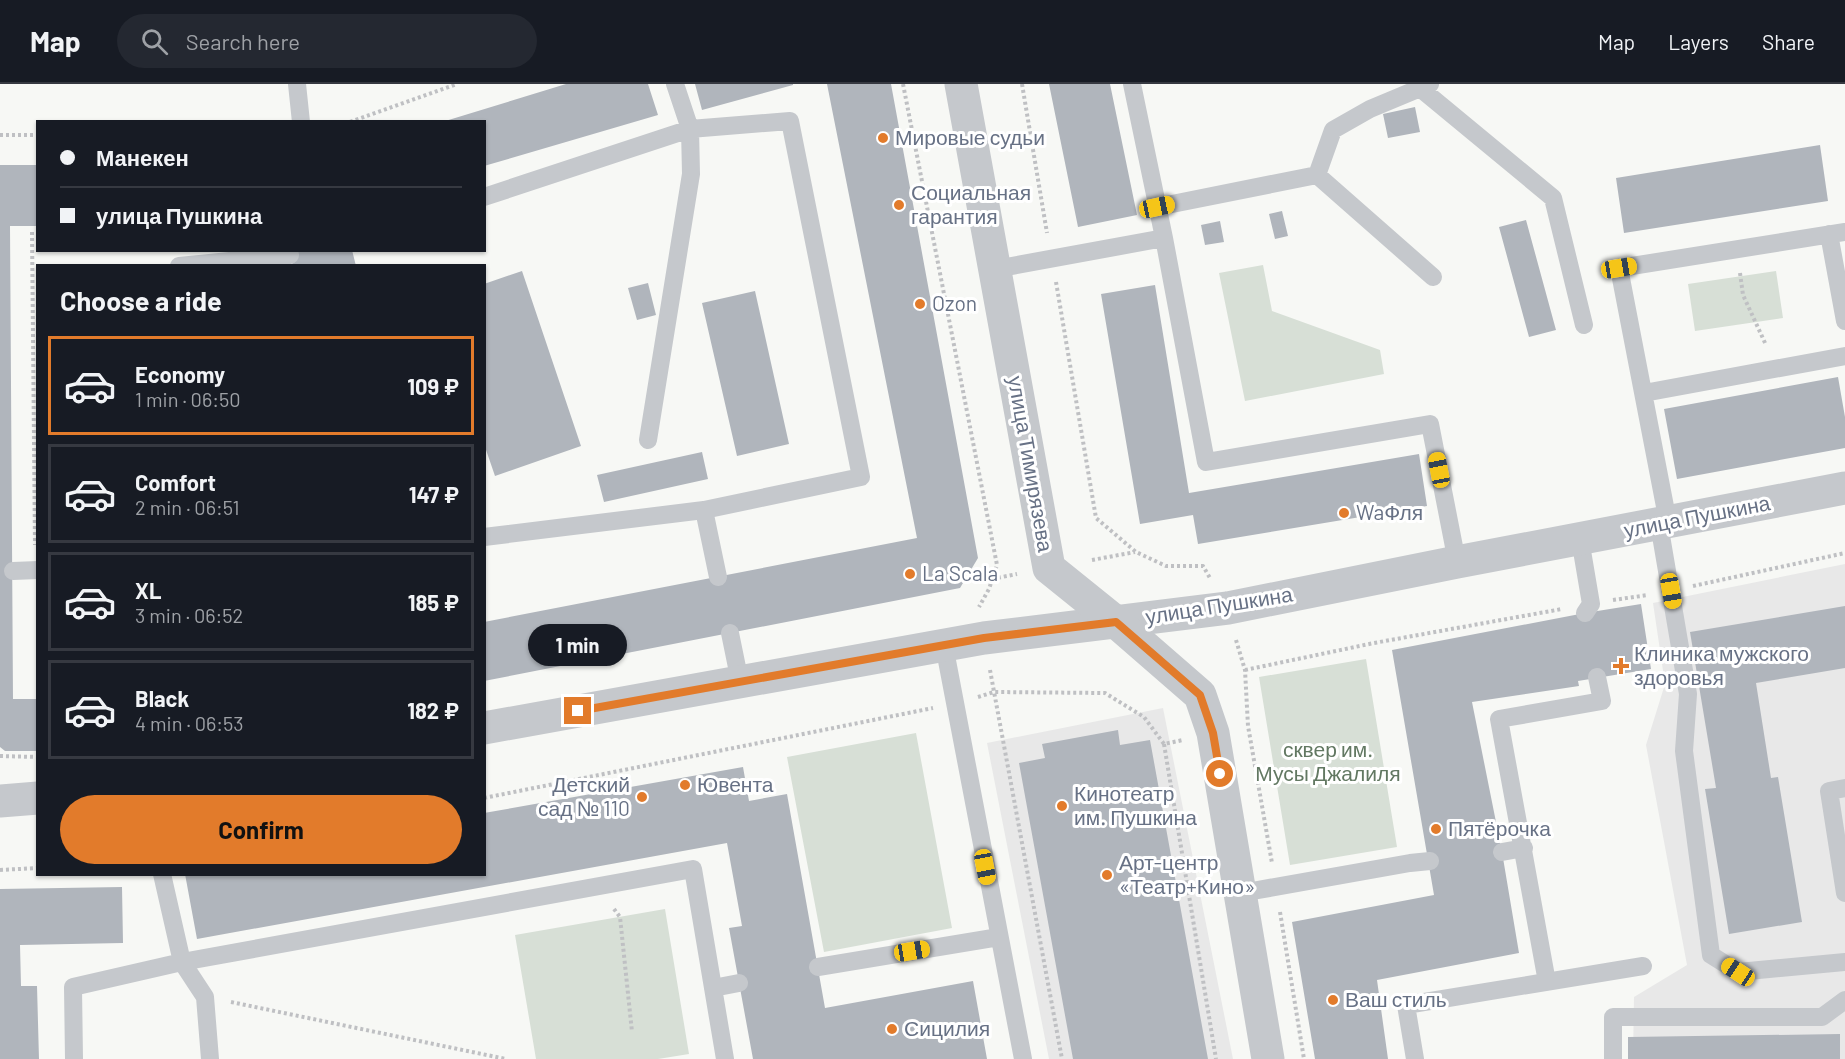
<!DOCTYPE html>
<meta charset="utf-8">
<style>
:root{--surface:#171b24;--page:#242831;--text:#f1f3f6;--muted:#9ea1a6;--line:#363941;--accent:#e27b2b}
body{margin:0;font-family:Barlow,sans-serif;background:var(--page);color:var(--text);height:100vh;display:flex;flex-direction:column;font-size:22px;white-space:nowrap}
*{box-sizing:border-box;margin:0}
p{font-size:20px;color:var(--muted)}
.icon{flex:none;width:33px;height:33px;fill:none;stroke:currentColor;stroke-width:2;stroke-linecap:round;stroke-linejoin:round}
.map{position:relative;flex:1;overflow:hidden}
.sheet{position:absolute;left:36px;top:180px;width:450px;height:612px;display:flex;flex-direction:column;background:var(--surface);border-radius:0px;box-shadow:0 2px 4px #0004}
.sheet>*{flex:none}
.top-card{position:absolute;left:36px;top:36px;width:450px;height:132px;border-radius:0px;box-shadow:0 2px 4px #0004;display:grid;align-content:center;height:132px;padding:0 24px;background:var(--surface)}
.end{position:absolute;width:27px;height:27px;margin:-14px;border:8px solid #e27b2b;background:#fff;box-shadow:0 0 0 3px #fff}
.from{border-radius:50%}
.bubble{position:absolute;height:42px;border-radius:21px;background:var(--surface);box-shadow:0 2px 4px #0004;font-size:20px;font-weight:700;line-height:42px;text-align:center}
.car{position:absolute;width:18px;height:36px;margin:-18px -9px;border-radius:8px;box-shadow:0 0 4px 2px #0007;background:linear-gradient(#f5c518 24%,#345 0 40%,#f5c518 0 76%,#345 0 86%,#f5c518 0)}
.top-card b{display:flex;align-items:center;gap:21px;height:57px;font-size:22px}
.top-card b+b{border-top:2px solid var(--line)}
.top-card i{width:15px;height:15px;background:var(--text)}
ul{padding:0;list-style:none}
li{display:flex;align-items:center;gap:18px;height:99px;margin:0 12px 9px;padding:0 12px;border:3px solid var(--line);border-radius:0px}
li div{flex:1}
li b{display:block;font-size:22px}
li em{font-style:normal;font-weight:700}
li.current{border-color:var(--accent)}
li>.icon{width:54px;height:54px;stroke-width:1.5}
h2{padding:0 24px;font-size:27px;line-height:72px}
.primary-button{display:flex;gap:12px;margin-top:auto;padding:12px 24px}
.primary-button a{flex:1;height:69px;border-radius:36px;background:var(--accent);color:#111;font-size:24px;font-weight:700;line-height:69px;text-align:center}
header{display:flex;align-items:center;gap:36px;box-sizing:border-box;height:84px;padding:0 30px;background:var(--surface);border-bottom:2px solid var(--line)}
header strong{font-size:28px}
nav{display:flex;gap:33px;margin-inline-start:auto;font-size:21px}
.search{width:420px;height:54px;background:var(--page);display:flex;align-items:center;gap:15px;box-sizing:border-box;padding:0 21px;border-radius:33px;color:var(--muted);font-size:22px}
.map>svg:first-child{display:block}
</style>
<header>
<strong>Map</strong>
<div class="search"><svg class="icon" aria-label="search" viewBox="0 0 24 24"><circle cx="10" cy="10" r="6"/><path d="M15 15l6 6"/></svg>Search here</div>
<nav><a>Map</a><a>Layers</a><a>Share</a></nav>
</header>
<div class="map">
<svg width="1845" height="975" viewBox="0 0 1845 975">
<rect width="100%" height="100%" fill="#f7f8f5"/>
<path fill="#e8e8e8" d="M1845 480V975H1633L1634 913 1687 881 1646 661 1665 600 1653 519Z
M1163 624 1233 975H1049L987 659Z"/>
<path fill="#d7dfd6" d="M1263 181 1272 227 1380 266 1384 290 1245 317 1219 189Z
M1776 187 1783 234 1695 247 1688 200Z
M1366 575 1397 763 1290 781 1259 593Z
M916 649 952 844 824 868 787 673Z
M665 825 689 970 658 975H536L515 851Z"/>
<path fill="#b0b5bc" d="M566 0H648L658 31 484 82V38H442Z
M695 0H793V1L702 26Z
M827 0H891L978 474 960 504 484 597V538L917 454Z
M1049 0H1110L1137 131 1078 143Z
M1415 23 1420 48 1388 54 1383 30Z
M1820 61 1828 117 1624 149 1616 94Z
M0 81H38V142H10L13 615H38V667H5L0 663Z
M1282 127 1288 152 1275 155 1269 130Z
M1526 136 1556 246 1529 253 1499 143Z
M1220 137 1224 158 1205 161 1201 141Z
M289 166H352L356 182H293Z
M522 187 581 362 495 392 484 360V200Z
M648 199 656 231 637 236 628 204Z
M1155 201 1189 409 1419 370 1427 422 1198 460 1193 431 1140 440 1101 210Z
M755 207 789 360 737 372 702 219Z
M1838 293 1845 333V364L1677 395 1664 325Z
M702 368 708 395 604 418 597 391Z
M1641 520 1651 585 1578 597 1579 602 1472 618 1502 768 1519 869 1377 896 1388 975H1315L1292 838 1434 811 1392 566 1585 529Z
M1845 522V584L1756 599 1771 694 1778 693 1802 838 1729 850 1705 705 1716 704 1690 548Z
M1118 646 1120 661 1150 656 1208 975H1073L1019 679 1045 674 1042 660Z
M743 683 749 717 787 710 825 924 973 897 987 975H753L729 844 742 842 727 759 197 855 185 790H484V729Z
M122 803 123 859 20 861 21 902H37L39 975H0V805Z
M1840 950V975H1628V953Z"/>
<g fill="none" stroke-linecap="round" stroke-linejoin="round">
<path stroke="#bfc0c3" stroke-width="4" stroke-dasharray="3 3" stroke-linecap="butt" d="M903 0 997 481 989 505 979 523
M1022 0 1047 149
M350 38 457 0
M0 51H38
M32 148 35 461
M1740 189 1743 211 1766 261
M1056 198 1096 434 1136 468 1166 482H1203L1210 494
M1092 476 1135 468
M992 495 1017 490
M1693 502 1845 469
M1613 516 1648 511
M1236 556 1245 586 1248 642 1272 779
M990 586 1062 975
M1245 586 1374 559 1562 525
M978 613 994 608 1105 609 1144 633 1164 660 1183 656
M1164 660 1216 975
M0 672 38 673
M484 714 933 624
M0 786 38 784
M614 825 620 833 632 948
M1280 828 1304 975
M231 918 506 975"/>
<path stroke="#c5c8cc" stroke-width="18" d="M297 0 301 38
M1132 0 1164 154 1206 378 1430 340 1457 478
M1430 0 1370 25 1333 46 1317 91 1433 193
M1420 4 1553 114 1584 241
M484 113 690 45 790 37 861 393 704 426 484 453
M1157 123 1317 91
M1829 150 1845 237
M179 182 290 171
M995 185 1164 154
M1644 309 1845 272
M648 356 691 90 690 45 675 0
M704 426 718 493
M1668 438 1619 184 1845 148
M1659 440 1688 610 1684 667 1711 871 1738 888 1845 878
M1580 455 1591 520 1585 529
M13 487 38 486
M730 549 740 598
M944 561 1023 975
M1845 704 1829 707 1845 809
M1502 768 1524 764
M1241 809 1410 779 1430 777
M818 883 999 853
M1547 898 1499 635 1602 617 1597 593
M713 904 739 899
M74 975 73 903 182 878 162 790
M210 975 205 913 182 878 693 785 725 975
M1415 975 1406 921 1643 882
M1613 975V933H1822L1845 916"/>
<path stroke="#c5c8cc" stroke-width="33" d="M484 644 984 554 1228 524 1457 478 1845 404
M0 717 38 714"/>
<path stroke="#c5c8cc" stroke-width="33" d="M961 0 1049 484 1116 538 1200 611 1213 649 1268 975"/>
</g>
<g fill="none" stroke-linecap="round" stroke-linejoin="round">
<path stroke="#e27b2b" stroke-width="8" d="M578 627 984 554 1116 538 1200 611 1213 649 1220 690"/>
</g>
<g fill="#e27b2b" stroke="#fff" stroke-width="2">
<circle cx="883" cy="54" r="6"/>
<circle cx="899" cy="121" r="6"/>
<circle cx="920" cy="220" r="6"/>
<circle cx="1344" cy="429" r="6"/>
<circle cx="910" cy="490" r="6"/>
<path d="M1618 573h6v6h6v6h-6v6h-6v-6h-6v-6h6z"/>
<circle cx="685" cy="701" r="6"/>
<circle cx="642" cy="713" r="6"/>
<circle cx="1062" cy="722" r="6"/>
<circle cx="1436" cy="745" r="6"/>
<circle cx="1107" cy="791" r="6"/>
<circle cx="1333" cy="916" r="6"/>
<circle cx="892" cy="945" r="6"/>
</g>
<g text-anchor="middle" stroke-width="6" stroke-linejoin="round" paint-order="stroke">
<g font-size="21" fill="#677185" stroke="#fff" text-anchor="start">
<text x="895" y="61">Мировые судьи</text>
<text x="911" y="116">Социальная<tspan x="911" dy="24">гарантия</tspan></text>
<text x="932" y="227">Ozon</text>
<text x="1356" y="436">WaФля</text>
<text x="922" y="497">La Scala</text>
<text x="1634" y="577">Клиника мужского<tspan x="1634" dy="24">здоровья</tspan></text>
<text x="630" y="708" text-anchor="end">Детский<tspan x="630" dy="24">сад № 110</tspan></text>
<text x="697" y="708">Ювента</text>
<text x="1074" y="717">Кинотеатр<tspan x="1074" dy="24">им. Пушкина</tspan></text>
<text x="1448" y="752">Пятёрочка</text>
<text x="1119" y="786">Арт-центр<tspan x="1119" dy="24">«Театр+Кино»</tspan></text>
<text x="1345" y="923">Ваш стиль</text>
<text x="904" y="952">Сицилия</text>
</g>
<g font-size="21" fill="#677185" stroke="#fff">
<text transform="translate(1030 380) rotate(80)" y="7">улица Тимирязева</text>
<text transform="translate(1697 433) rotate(-11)" y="7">улица Пушкина</text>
<text transform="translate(1219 522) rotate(-9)" y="7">улица Пушкина</text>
</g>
<g font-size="21" fill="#627862" stroke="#fff">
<text x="1328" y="673">сквер им.<tspan x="1328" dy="24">Мусы Джалиля</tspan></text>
</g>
</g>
</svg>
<i class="end from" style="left:1220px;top:690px"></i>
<i class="end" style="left:578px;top:627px"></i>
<div class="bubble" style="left:528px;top:540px;width:99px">1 min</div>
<i class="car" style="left:1157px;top:123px;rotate:78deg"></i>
<i class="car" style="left:1619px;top:184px;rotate:81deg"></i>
<i class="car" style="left:1439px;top:386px;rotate:349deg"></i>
<i class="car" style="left:1671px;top:507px;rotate:170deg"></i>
<i class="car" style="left:985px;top:783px;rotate:169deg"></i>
<i class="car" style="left:912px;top:867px;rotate:81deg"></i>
<i class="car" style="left:1738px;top:888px;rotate:303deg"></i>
<div class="top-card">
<b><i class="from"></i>Манекен</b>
<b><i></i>улица Пушкина</b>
</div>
<section class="sheet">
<h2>Choose a ride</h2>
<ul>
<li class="current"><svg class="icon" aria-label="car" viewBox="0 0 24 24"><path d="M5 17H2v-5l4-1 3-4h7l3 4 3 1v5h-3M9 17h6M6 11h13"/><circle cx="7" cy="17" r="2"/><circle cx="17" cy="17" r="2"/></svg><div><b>Economy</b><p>1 min · 06:50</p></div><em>109 ₽</em></li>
<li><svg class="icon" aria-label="car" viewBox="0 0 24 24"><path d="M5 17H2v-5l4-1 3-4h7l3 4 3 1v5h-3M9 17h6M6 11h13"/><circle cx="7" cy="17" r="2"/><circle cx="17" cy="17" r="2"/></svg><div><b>Comfort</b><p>2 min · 06:51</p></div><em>147 ₽</em></li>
<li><svg class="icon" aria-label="car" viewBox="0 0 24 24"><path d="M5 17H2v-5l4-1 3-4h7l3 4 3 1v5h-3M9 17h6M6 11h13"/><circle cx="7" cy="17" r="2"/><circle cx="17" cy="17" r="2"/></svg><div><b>XL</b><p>3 min · 06:52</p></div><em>185 ₽</em></li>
<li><svg class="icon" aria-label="car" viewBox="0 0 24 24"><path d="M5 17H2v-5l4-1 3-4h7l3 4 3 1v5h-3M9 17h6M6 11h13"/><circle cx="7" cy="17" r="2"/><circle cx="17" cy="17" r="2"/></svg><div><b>Black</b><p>4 min · 06:53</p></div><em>182 ₽</em></li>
</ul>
<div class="primary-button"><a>Confirm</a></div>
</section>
</div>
